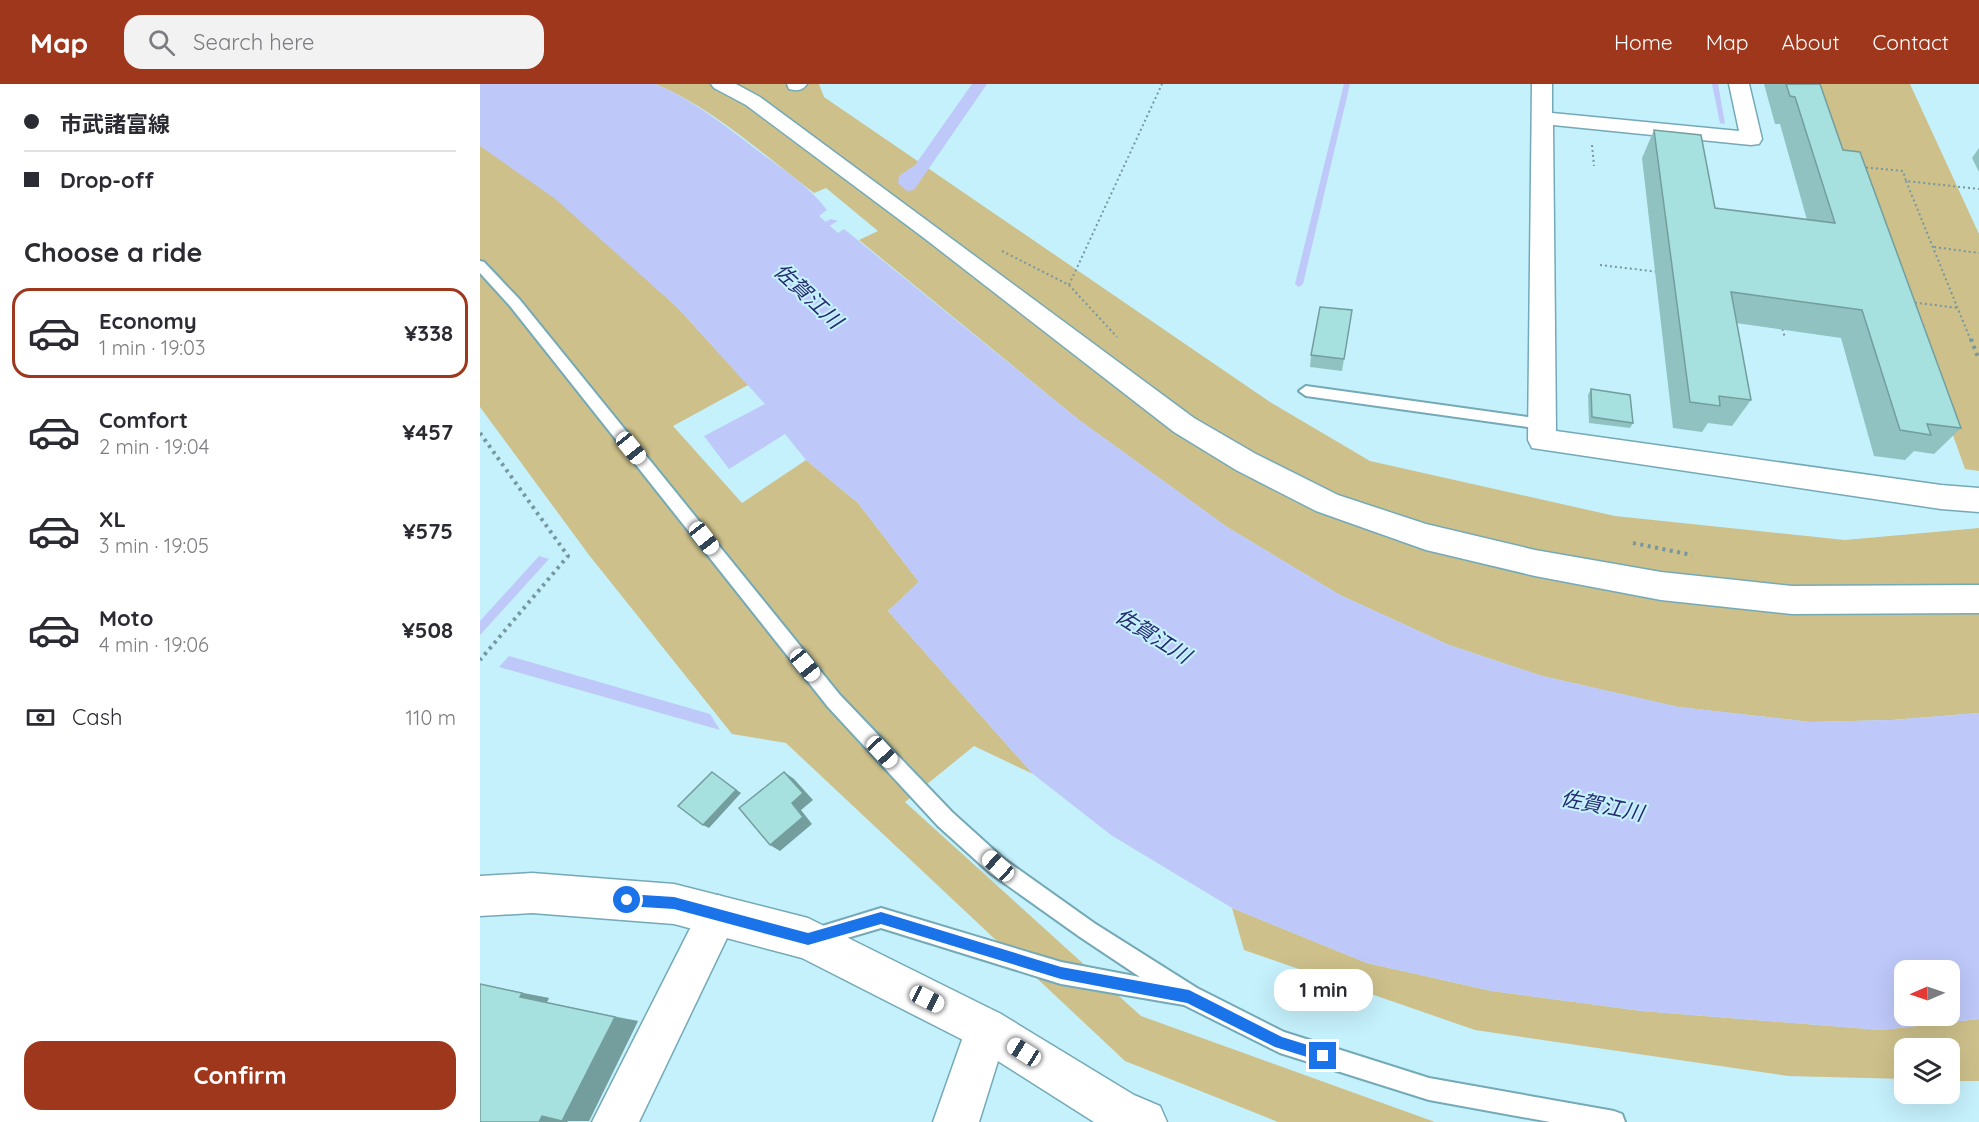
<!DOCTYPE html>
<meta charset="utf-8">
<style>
:root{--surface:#fff;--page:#f2f2f3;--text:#2b2b33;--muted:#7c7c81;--line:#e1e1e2;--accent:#9f371c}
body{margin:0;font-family:Quicksand,"Noto Sans JP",sans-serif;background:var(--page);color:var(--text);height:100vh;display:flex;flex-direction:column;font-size:22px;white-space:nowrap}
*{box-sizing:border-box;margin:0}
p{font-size:20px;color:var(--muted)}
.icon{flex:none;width:33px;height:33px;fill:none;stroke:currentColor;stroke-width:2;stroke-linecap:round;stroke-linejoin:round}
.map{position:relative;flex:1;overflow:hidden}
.sheet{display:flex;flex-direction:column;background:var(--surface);width:480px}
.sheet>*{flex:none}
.banner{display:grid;align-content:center;height:132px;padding:0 24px;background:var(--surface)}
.needle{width:39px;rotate:268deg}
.controls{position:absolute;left:1414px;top:876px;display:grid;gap:12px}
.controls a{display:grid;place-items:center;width:66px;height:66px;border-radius:12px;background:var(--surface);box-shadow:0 6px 24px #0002;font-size:30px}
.end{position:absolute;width:27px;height:27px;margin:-14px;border:8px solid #1a73e8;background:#fff;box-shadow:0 0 0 3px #fff}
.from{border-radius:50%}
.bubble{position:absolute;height:42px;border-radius:18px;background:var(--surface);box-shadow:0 6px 24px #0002;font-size:20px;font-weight:800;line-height:42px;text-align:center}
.car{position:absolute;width:18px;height:36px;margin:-18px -9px;border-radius:8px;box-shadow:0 0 4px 2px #0007;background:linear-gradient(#fff 24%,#345 0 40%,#fff 0 76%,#345 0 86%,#fff 0)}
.banner b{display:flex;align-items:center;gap:21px;height:57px;font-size:22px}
.banner b+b{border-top:2px solid var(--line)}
.banner i{width:15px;height:15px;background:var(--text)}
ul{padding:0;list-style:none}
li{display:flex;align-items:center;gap:18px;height:90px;margin:0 12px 9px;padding:0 12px;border:3px solid transparent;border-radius:18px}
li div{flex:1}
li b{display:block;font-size:22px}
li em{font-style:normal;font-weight:800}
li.selected{border-color:var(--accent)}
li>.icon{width:54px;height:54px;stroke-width:1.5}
h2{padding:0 24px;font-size:27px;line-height:72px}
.pay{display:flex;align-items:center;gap:15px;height:66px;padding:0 24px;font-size:22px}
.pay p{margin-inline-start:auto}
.cta{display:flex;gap:12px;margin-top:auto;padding:12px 24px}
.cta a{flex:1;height:69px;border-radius:18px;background:var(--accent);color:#fff;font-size:24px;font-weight:800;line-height:69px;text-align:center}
header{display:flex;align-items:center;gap:36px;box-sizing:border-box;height:84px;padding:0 30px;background:var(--accent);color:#fff}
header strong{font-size:28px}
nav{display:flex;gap:33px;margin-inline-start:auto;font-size:21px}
.search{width:420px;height:54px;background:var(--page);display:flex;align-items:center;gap:15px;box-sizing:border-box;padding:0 21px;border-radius:18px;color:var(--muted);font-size:22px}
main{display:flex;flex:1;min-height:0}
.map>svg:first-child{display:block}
</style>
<header>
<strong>Map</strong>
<div class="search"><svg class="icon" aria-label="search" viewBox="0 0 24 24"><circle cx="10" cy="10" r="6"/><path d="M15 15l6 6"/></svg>Search here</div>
<nav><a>Home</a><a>Map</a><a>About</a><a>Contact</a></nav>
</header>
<main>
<section class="sheet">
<div class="banner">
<b><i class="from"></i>市武諸富線</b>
<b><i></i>Drop-off</b>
</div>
<h2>Choose a ride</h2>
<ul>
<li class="selected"><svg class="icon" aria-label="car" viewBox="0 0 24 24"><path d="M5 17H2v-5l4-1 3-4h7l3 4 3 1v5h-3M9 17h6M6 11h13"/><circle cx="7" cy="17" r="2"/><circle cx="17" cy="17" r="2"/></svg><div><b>Economy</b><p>1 min · 19:03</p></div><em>¥338</em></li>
<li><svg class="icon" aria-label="car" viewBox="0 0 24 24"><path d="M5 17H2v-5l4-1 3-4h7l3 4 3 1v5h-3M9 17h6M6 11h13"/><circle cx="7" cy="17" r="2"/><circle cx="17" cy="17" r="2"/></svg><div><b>Comfort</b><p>2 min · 19:04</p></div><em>¥457</em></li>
<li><svg class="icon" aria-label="car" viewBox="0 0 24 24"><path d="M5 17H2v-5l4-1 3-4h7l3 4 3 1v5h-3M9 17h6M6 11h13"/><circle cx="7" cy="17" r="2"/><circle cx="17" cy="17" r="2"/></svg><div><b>XL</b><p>3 min · 19:05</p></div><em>¥575</em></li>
<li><svg class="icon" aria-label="car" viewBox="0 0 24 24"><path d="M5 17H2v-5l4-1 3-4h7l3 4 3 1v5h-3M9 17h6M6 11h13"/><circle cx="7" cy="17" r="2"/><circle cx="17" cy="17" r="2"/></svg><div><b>Moto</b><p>4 min · 19:06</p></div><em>¥508</em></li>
</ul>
<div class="pay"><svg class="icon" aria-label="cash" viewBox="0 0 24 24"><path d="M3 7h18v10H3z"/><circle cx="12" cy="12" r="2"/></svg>Cash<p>110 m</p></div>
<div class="cta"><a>Confirm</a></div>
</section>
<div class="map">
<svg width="1499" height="1038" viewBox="0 0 1499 1038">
<rect width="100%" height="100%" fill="#c5f1fc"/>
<path fill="#cdc08b" d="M176 0H339L344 13 790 318 890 377 1135 432 1365 456 1499 444V629L1412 636 1330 638 1198 623 1062 592 969 561 860 511 747 443 599 336 379 156 398 147 346 104 334 109C284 71 234 25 176 0Z
M1338 0H1430L1499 150V387L1485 385 1373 70 1361 69Z
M0 57 30 72 198 224 268 301 193 342 262 419 326 376 378 419 439 498 408 527 553 690 494 662 425 718 661 932 955 1038H798L645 977 306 659 252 650 109 471 0 323Z
M752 824 887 879 1012 907 1162 927 1401 946 1499 935V997H1470V964H1425V995L1308 992 995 946 764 866Z"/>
<path fill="#bec8f9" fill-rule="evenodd" d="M0 0H176C215 17 248 44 281 69 305 87 329 102 347 126L339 132 358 149 364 145 599 336 747 443 860 511 969 561 1062 592 1199 623 1330 638 1412 636 1499 629V935L1401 946 1162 927 1012 907 887 879 752 824 631 751 553 690 408 527 439 498 378 419 326 376 305 350 249 385 224 352 285 320 198 224 74 114 0 62ZM1470 886V932H1425V886Z
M492 0H507L434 106 427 107 418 99 419 92 435 81Z
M59 472 69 475 0 551V537Z
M29 572 230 630 240 646 19 583Z"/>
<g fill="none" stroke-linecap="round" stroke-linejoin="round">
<path fill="#bec8f9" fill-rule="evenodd" d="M864 0H870L823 200 819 203 815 200Z
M1232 0H1238L1245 40 1240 39Z
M351 135 358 137 342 146 341 150H335V143Z"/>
<g stroke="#74a9b7" stroke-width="4">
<path id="service" d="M0 177 4 178 40 216 360 611 472 728 524 775 614 839 717 904 804 948 949 994 1134 1027 1142 1030 1145 1038H1070L949 1016 800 969 704 921 581 900 401 844 333 864 326 861 323 854 326 847 401 824 581 878 660 893 600 853 510 789 458 742 348 623 30 222 0 189Z
M826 302 1062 335 1069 340 1062 345 826 312 819 307Z"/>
</g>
<g stroke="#74a9b7" stroke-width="3">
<path id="minor" d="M231 0H256L280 13 714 334 776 370 858 411 946 440 1055 466 1181 488 1312 502 1499 501V529L1312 530 1181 516 1055 492 946 466 836 427 756 386 694 348 444 154 266 21 234 4Z
M307 0H327C322 7 317 7 309 5Z
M1052 0H1072V29L1259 47 1249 0H1269L1282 55 1279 60 1271 61 1073 41 1076 347 1461 401 1499 404V428L1461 425 1052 364 1048 356Z
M238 811 252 817 258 831 159 1038H112L224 817Z
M506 923 521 930 528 945 499 1038H453L491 930Z"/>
</g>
<g stroke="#74a9b7" stroke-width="3">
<path id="secondary" d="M52 789 194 800 328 834 521 930 654 1011 680 1022 687 1038H614L491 960 322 874 194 840 52 829 0 832V792Z"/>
</g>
<path stroke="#76979f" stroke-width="2" stroke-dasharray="2 3" stroke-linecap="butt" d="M1112 61 1114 82
M1381 83 1423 87 1426 97 1499 105
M1426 97 1491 257
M1454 163 1499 169
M522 167 589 201 637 253
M1120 181 1179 188
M589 201 682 0
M1430 218 1478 224
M1301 240 1305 254"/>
<path stroke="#76979f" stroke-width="4" stroke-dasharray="3 4.5" stroke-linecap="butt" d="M1491 255 1499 276
M0 349 88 472 0 576
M1153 459 1212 471"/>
<use href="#service" fill="#fff" fill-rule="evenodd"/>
<use href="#minor" fill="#fff" fill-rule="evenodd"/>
<use href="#secondary" fill="#fff" fill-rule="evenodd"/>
</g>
<path fill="#8fc2c1" d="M1284 0H1340L1363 66 1481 344 1454 370 1434 367 1425 376 1394 372 1361 254 1256 239 1271 316 1252 342 1228 339 1222 348 1193 344 1162 74 1174 46 1235 124 1327 136 1300 40H1295Z
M1499 64V88L1492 74Z
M872 226 862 287 830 283 831 271Z
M1111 305 1153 339 1150 344 1109 339 1108 311Z
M0 900 69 914 67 918 158 937 109 1037 0 1038Z"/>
<path fill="#749e9d" d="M232 688 261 709 229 744 223 741Z
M304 688 314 695 333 716 321 726 332 740 300 767 290 761 312 719Z
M42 909 69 914 67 918 40 913Z
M135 933 158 937 109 1037H88L87 1038H59L62 1032Z"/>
<path fill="#a6e1e0" stroke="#749e9d" stroke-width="1.5" d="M1306 0H1340L1363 66 1380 68 1481 344 1447 340 1451 351 1420 346 1382 226 1251 208 1271 316 1239 312 1240 322 1210 318 1174 46 1221 51 1235 124 1355 139 1315 13 1310 12Z
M840 223 872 226 864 275 831 271Z
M1111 305 1150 311 1153 339 1112 333Z
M232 688 256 706 223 741 198 722Z
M304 688 323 709 312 719 323 733 290 761 259 724Z
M0 900 42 909 40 913 135 933 82 1037 62 1032 59 1038H0Z"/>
<path fill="#1a73e8" d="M147 810 194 813 328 849 401 828 581 883 709 906 802 953 847 967 849 972 847 976 843 978 795 963 707 919 581 895 401 840 328 861 194 825 147 822 141 816Z"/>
<g text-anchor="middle" stroke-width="4.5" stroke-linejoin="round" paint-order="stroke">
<g font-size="21" font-style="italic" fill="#272b6f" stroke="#c5f1fc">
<text transform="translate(328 212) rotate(43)" y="7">佐賀江川</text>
<text transform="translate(673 552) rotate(32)" y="7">佐賀江川</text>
<text transform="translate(1122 722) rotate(11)" y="7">佐賀江川</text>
</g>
</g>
</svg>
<div class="controls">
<a><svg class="needle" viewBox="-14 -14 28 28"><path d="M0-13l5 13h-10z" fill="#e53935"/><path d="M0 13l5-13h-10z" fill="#7c7c81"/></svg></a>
<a><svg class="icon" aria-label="layers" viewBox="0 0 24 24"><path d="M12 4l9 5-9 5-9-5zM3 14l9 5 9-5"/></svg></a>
</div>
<i class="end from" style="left:147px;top:816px"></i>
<i class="end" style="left:843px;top:972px"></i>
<div class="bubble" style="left:794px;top:885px;width:99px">1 min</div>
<i class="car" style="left:151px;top:364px;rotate:141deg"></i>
<i class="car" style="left:224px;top:454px;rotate:142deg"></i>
<i class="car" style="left:325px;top:581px;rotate:141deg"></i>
<i class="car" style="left:402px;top:668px;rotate:137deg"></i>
<i class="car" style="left:518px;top:782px;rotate:312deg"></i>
<i class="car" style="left:447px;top:915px;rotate:117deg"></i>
<i class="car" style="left:544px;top:968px;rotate:302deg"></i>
</div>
</main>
